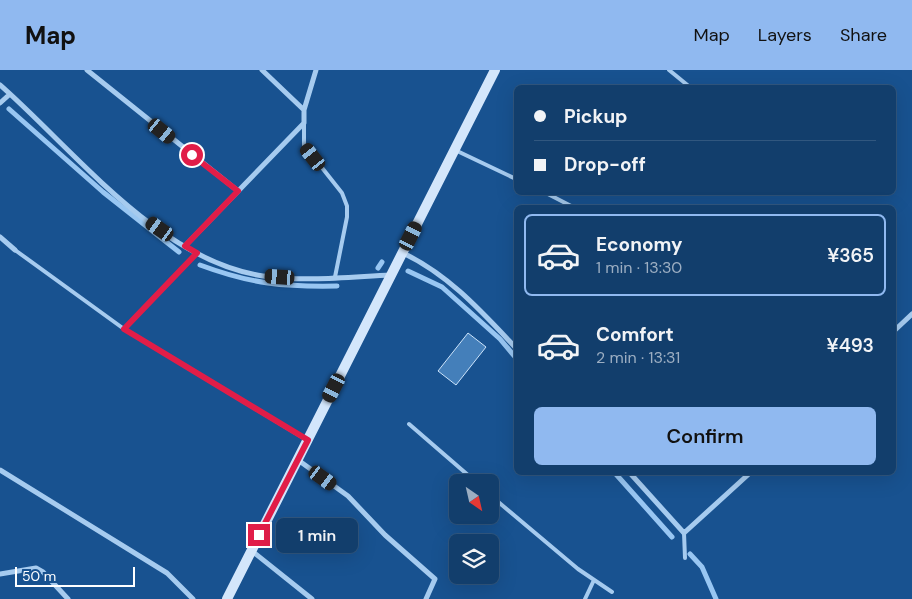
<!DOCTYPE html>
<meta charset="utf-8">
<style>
:root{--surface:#123e6c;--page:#1f4974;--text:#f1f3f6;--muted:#9caec2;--line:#31577f;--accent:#90b9f0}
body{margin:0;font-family:"DM Sans",sans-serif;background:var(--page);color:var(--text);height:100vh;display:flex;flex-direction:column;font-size:19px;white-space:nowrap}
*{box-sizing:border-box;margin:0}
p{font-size:16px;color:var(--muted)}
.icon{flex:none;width:28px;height:28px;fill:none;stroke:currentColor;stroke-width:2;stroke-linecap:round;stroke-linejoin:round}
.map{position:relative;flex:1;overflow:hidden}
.side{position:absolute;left:514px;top:135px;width:382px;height:270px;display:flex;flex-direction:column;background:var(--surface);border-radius:8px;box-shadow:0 5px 20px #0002,0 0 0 1px var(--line)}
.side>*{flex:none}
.top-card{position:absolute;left:514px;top:15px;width:382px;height:110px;border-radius:8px;box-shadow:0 5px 20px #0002,0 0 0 1px var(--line);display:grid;align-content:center;height:110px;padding:0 20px;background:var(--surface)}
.needle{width:32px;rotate:146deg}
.controls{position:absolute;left:449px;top:404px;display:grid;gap:10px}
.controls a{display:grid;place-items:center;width:50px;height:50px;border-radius:8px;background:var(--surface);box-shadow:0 5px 20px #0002,0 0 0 1px var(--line);font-size:25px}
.scale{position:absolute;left:15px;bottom:12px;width:120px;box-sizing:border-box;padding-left:5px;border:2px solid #fff;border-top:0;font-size:14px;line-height:18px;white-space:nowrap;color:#fff;-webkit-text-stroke:4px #185290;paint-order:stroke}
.end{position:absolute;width:22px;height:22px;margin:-11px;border:6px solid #e11d48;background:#fff;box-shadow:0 0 0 2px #fff}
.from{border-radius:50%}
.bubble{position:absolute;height:35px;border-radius:8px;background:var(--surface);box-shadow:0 5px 20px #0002,0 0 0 1px var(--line);font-size:16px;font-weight:600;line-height:35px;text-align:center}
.car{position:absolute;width:15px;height:30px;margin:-15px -8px;border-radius:6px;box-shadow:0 0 4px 1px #0007;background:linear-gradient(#222 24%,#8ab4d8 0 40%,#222 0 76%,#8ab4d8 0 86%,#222 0)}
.top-card b{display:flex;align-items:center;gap:18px;height:48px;font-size:19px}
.top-card b+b{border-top:1px solid var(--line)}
.top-card i{width:12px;height:12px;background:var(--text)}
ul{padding:9px 0 0;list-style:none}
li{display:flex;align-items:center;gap:15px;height:82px;margin:0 10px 8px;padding:0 10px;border:2px solid transparent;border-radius:8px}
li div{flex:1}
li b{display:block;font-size:19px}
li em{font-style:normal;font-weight:600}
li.selected{border-color:var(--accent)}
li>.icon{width:45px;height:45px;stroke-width:1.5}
.button{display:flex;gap:10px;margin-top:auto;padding:10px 20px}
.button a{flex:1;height:58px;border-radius:8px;background:var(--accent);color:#111;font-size:20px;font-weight:600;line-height:58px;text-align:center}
header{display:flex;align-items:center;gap:30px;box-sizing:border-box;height:70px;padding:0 25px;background:var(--accent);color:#111}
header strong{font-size:24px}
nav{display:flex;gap:28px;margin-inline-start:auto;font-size:18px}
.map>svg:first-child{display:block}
</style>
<header>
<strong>Map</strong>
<nav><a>Map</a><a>Layers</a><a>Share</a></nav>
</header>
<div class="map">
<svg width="912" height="529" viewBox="0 0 912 529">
<rect width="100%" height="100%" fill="#185290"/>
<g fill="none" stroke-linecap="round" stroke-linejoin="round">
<path stroke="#98c6f2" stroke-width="5" d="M9 39 103 122 179 182
M200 195C251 214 284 217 337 216
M378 198 382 192
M408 201 442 217 500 269 516 288
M614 402 672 467
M690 484 702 497 716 529"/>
</g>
<path fill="#447fba" stroke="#cce4fb" d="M468 263 486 277 456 315 438 301Z"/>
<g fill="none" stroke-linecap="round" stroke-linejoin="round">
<path stroke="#a6cbef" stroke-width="4" d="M669 0 691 18
M304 53V75L342 123 347 136V147L335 207
M455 80 516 109
M544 122 575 138
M15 180 124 259 307 370
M124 259 197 183
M409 354 476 412
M490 425 578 499 612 522
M684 463 685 488
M585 529 594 510"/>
<path stroke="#a6cbef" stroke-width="5" d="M87 0 238 121
M262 0 304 40
M0 15C76 82 158 190 263 206 305 212 349 207 391 205
M0 33 10 24
M0 167 15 180
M185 176 304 53V40L316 0
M403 183C449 205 481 241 516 278
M894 261 912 244
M298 390 348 426 385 465 435 509 426 529
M0 400 167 503 193 529
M629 402 684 463 751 402
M252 481 312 529
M0 504 36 498 43 502 68 529"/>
<path stroke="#d3e6fb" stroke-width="10" d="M227 529 495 0"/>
</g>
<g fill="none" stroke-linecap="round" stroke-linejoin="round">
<path stroke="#e11d48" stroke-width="6" d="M192 85 238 121 185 176 197 183 124 259 308 370 259 465"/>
</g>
</svg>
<div class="controls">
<a><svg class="needle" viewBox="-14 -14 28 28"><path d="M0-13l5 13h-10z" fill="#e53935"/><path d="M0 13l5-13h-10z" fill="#9caec2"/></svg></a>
<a><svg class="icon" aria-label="layers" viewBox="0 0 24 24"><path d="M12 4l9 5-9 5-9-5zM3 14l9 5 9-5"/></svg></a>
</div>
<div class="scale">50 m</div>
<i class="end from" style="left:192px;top:85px"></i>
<i class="end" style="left:259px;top:465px"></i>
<div class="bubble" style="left:276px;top:448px;width:82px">1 min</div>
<i class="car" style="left:162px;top:61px;rotate:129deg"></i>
<i class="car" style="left:313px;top:87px;rotate:322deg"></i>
<i class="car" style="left:160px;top:159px;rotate:305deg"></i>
<i class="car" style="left:411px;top:166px;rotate:27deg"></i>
<i class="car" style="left:280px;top:207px;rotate:274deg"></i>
<i class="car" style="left:334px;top:318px;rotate:207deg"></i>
<i class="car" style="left:323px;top:408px;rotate:126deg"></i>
<div class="top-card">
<b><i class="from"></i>Pickup</b>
<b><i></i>Drop-off</b>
</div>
<section class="side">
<ul>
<li class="selected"><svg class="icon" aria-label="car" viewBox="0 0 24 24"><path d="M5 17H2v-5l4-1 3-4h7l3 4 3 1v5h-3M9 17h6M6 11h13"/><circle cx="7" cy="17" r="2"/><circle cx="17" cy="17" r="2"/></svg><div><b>Economy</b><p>1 min · 13:30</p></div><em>¥365</em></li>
<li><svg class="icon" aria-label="car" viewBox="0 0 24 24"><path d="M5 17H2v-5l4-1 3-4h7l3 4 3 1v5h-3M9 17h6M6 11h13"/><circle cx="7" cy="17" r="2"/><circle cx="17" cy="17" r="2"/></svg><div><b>Comfort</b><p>2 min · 13:31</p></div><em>¥493</em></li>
</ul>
<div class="button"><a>Confirm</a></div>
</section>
</div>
